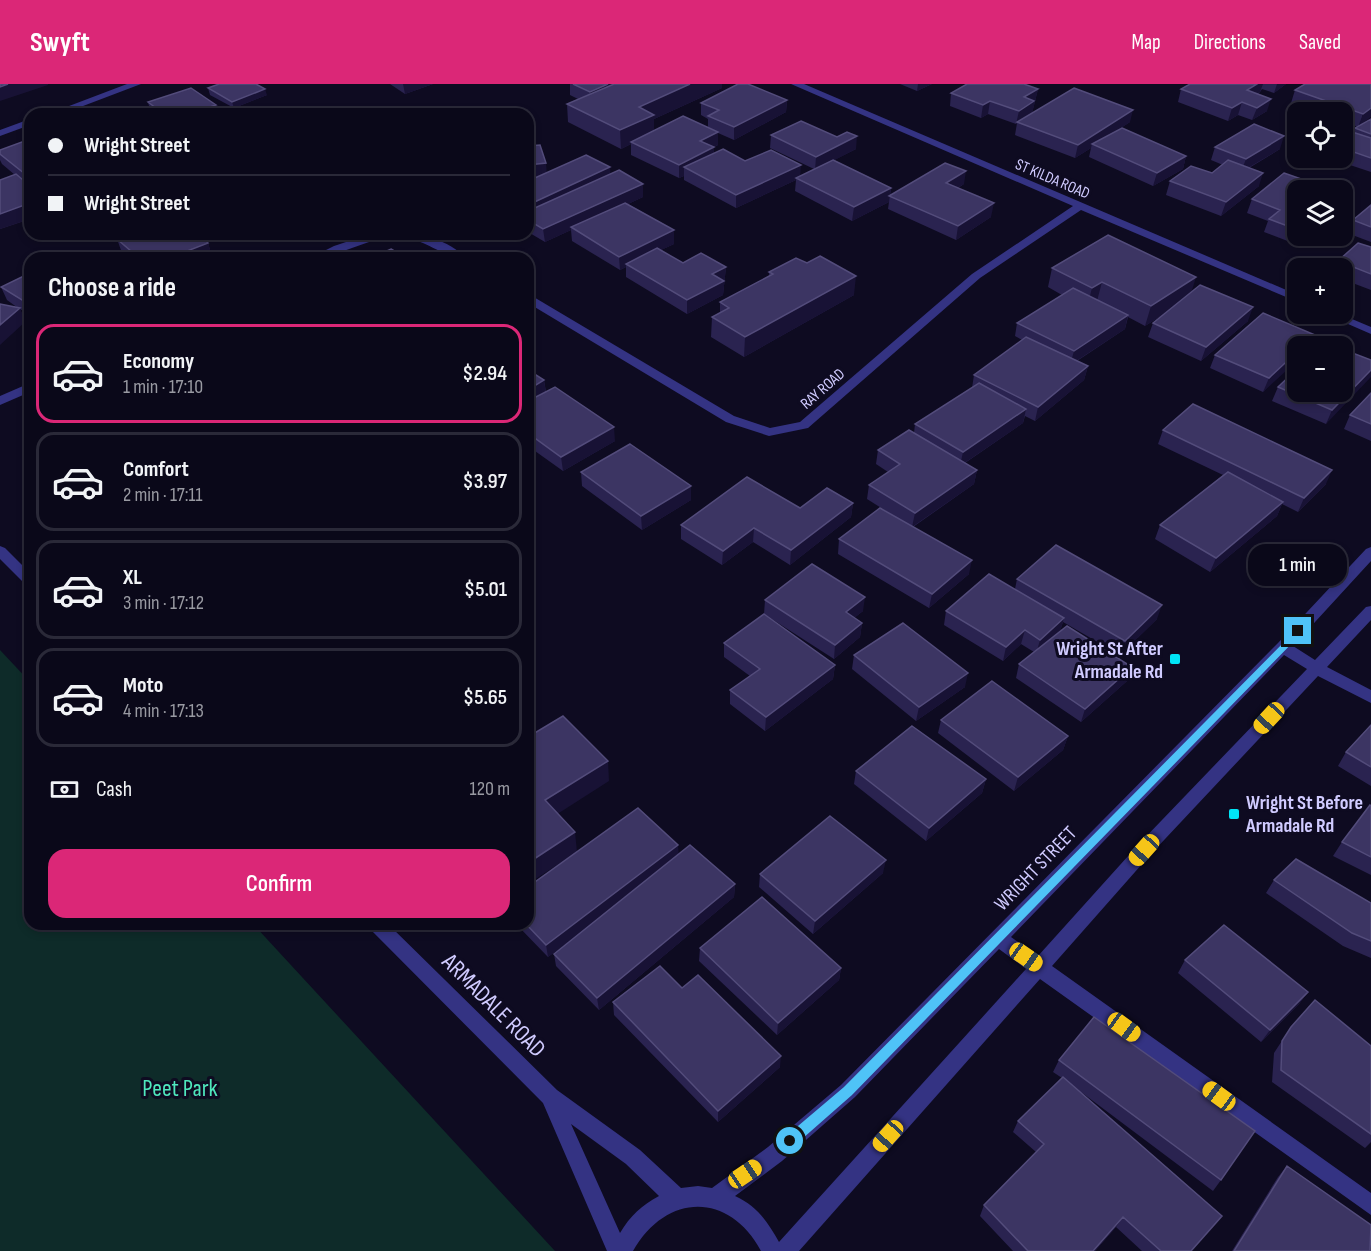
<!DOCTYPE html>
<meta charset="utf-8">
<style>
:root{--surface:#0a0819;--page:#131122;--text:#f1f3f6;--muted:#999aa2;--line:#2a2938;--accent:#db2777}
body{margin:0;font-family:"Sofia Sans Condensed",sans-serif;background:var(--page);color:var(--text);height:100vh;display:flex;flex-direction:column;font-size:22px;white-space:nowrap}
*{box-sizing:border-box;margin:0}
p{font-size:20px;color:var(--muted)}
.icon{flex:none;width:33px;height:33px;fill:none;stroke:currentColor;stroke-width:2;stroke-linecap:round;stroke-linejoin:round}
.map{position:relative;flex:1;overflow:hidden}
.drawer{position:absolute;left:24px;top:168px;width:510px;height:678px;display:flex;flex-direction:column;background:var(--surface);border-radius:18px;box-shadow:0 3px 9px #0003,0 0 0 2px var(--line)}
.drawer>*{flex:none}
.hud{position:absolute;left:24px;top:24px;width:510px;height:132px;border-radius:18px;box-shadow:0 3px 9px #0003,0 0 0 2px var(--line);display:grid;align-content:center;height:132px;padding:0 24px;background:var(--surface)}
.buttons{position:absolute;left:1287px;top:18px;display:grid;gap:12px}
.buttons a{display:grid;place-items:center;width:66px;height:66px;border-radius:12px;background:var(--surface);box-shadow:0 3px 9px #0003,0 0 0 2px var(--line);font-size:30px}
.end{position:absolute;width:27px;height:27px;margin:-14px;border:8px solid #4fc3f7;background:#111;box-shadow:0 0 0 3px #111}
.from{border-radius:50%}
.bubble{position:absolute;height:42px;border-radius:18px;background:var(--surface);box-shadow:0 3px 9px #0003,0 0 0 2px var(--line);font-size:20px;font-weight:600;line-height:42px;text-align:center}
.car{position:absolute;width:18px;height:36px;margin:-18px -9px;border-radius:8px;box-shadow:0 0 4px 2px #0007;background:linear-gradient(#f5c518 24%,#345 0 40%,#f5c518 0 76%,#345 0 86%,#f5c518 0)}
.hud b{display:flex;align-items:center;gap:21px;height:57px;font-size:22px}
.hud b+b{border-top:2px solid var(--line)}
.hud i{width:15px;height:15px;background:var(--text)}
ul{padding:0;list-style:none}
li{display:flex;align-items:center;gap:18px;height:99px;margin:0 12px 9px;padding:0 12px;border:3px solid var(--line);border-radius:18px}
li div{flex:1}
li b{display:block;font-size:22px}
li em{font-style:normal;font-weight:600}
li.selected{border-color:var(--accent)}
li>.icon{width:54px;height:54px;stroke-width:1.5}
h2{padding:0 24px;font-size:27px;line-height:72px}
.pay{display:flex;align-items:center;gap:15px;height:66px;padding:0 24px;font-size:22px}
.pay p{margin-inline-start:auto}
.cta{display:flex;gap:12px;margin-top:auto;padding:12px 24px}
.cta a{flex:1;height:69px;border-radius:18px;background:var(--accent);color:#fff;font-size:24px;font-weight:600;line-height:69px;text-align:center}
header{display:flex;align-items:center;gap:36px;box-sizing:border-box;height:84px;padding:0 30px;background:var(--accent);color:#fff}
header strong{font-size:28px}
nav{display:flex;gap:33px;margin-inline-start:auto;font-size:21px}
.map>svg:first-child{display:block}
</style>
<header>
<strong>Swyft</strong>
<nav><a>Map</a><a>Directions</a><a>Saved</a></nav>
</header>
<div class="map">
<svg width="1371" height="1167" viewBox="0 0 1371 1167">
<rect width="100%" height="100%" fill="#0e0b21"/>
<path fill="#0e2b29" d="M0 566 30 598V840H253L555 1167H0Z"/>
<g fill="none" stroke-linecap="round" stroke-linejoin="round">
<path fill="#343383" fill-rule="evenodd" d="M127 0H141L62 30H48Z
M791 0H804L1298 211V218L1081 126 980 194 808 344 769 352 726 338 528 219V211L532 212 734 332 770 344 800 338 972 190 1073 122Z
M30 35V41L0 52V46Z
M370 150C405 150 439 147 466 174 441 174 423 152 396 153 365 154 339 174 310 174L334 162Z
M1325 230H1340L1371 243V250Z
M30 299V308L0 321V312Z
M0 462 5 464 30 489V502L25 500 0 475Z
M1371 463V477L1293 562 1315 576 1366 523 1371 522V536L1327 583 1371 606V619L1318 592 1150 771 1052 882 1371 1109V1131L1040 895 799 1167H761C729 1107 666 1109 633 1167H607L543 1019 370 845 367 840H388L557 1006 640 1066 681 1104 698 1102 712 1104 768 1063 841 1001 1278 559 1366 465ZM1284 571 1307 585 1138 761 1038 872 1011 853ZM999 865 1026 885 779 1158C767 1137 757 1122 735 1112L782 1077 855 1013ZM571 1040 626 1080 659 1112C642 1121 630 1132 620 1149Z"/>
</g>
<path fill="#2a2350" d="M390 0H433L405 10Z
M570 0H722V4L654 35V46L708 43V35L701 31V19L787 16 786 28 734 56 718 49V61L714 63V69L800 92 814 85 770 64 771 51 856 65 834 76 891 104 890 112 964 100 958 104 991 133 956 156 888 125 889 118 852 137 795 107 796 96 736 124 684 96V92L679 94 631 71V60L621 65 568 38 567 20 578 15 570 11Z
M900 0H932L917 7Z
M1190 0H1286L1274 9 1262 5 1260 8 1258 10 1267 27 1252 36 1238 31 1228 37 1178 18 1181 5Z
M1371 0 1360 41 1371 35V88L1329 74H1342V52L1354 48 1355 44 1358 43 1342 37V28H1318L1291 19 1295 6Z
M208 4 267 11 234 24 210 11Z
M1038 5 1032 29 1130 38 1116 47 1186 72 1183 85 1153 102 1089 73 1091 64 1075 74 1015 51 1017 39 1016 40 988 30 981 34 950 22 951 9Z
M148 18 216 21 218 30H151Z
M30 55V135L0 145V96L15 91 2 80 0 76V66Z
M528 62 547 89 611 90 643 100V113L628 120 674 146V160L661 166 683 179 726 183 723 211 687 230 626 193V183L620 186 572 157 571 146 545 158 528 148V97L538 93 528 94Z
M1215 63 1280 65 1249 84 1259 102 1221 132 1166 111 1170 97 1212 89 1223 81 1211 76Z
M1298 106V152H1321L1306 164 1264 148 1268 137 1247 129 1252 115Z
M1371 121V158L1347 149 1353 136Z
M117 155 208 159 212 172 208 174H128L122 169Z
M1371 163V206L1342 195V184H1335L1338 177Z
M1052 184 1192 208 1248 237 1201 277 1148 253 1153 239 1164 230 1145 242 1128 233 1125 245 1077 277 1088 282 1084 296 1035 337 1025 332 1023 339 965 379 977 386 974 400 913 443 969 490 929 524 838 470 839 455 894 432 867 415 869 401 888 388 876 380 878 366 914 349 915 340 972 304 974 291 1022 256 1015 252 1017 239 1062 211 1048 203Z
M769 188 854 211 744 273 711 253 712 233 720 229V218L769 192Z
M30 189V231L20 225 25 238 18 224 7 216 1 203Z
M1315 251 1263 308 1210 284 1215 271Z
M1371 276 1326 340 1272 317 1278 303Z
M528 286 544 296 546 308 615 357 563 387 528 362Z
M1371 309V357L1344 345 1350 331Z
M1163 346 1326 400 1298 428 1282 420 1277 432 1210 488 1155 455 1160 441 1223 391 1158 360Z
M581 388 691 402V416L642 446 582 402Z
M853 419 851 433 790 481 753 458 722 481 681 455V441L800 424Z
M1017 495 1157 535 1120 571 1063 538 1060 547 1132 583 1127 597 1081 638 1016 594 1019 580 1034 568 1021 560 1003 577 944 541 946 527 1015 505Z
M765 516 863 527 854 534 862 539 860 553 834 575 764 530Z
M724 559 835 581 833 595 765 647 730 620V606L750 592 724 573Z
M854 571 965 603 916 637 852 585Z
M941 636 1068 652 1063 666 1014 707 938 649Z
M1371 641V702L1338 682 1346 668Z
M856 687 986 695 982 709 926 757 854 700Z
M1371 722V791L1333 772 1342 758Z
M679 771 735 800 734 813 599 926 556 882 554 870 586 844 548 873 516 840H528Z
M883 789 813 850 759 803 760 790Z
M1274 796 1371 819V874L1343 862 1266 809Z
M700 864 841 884 839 896 777 951 699 877Z
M1185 876 1308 908 1299 920 1261 958 1178 889Z
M682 904 780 983 718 1038 614 931 613 918Z
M1291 943 1371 962V1058L1365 1064 1272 998 1274 969Z
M1059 976 1221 1096 1213 1107 1081 1008 1192 1167H1142L1116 1143 1095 1167H1013L980 1132 984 1121 1036 1068 1013 1048 1018 1037 1062 994 1053 988Z
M1287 1082 1370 1167H1232L1278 1093Z"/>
<path fill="#181235" d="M8 0H48V1L0 17V3Z
M403 0H433L405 10Z
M608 0H627L591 21 590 8Z
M690 0H722V4L654 35V49L631 58V60L621 65 620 46 639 23Z
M918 0H932L917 7Z
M1257 0H1263L1260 8 1243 18 1247 6Z
M1277 0H1286L1274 9Z
M265 5 267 11 234 24 232 18Z
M1038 5 1032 30 1017 38 1016 40 1019 27 1024 13Z
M1271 15 1267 27 1252 36 1257 24Z
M787 16 786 28 734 56V43Z
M990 17 988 30 981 34 983 21Z
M1242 18 1238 31 1228 37 1232 24Z
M216 21 218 30H188Z
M1371 24V33L1358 43 1363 30Z
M1133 26 1130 38 1095 61 1092 60 1091 64 1075 74 1078 61Z
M718 48V61L700 69V57Z
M857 52 856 65 815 86 816 73Z
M1284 52 1280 65 1241 88 1246 75Z
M714 63V76L684 83V92L679 94V81Z
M1186 72 1183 85 1153 102 1157 89Z
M546 79 547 92 528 94V81Z
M801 81 800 94H796V96L736 124V111Z
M610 83 611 97 528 135V121Z
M966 87 964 100 944 112 946 99Z
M1263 89 1259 102 1221 132 1226 118Z
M643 100V113L574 145 571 143V146L545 158 543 145Z
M891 104 889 118 852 137 854 123Z
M30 119V135L0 145V130Z
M994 119 991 133 956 156 958 142Z
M674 146V160L629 181 626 180V183L620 186 619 173Z
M1311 152H1321L1306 164Z
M208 159 212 172 208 174H169Z
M726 183 723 211 687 230V216L712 190Z
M856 192 854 211 744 273 745 253Z
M1196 193 1190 213 1145 242 1151 222Z
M1102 198 1097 217 1087 223 1092 204Z
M1253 223 1248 237 1201 277 1206 263Z
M20 224 25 238 0 261V241Z
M1128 231 1125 245 1070 281 1074 267Z
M1315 251 1310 262H1303Z
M1298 267V276L1263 308 1269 294Z
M1088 282 1084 296 1035 337 1038 323Z
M1371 286V293L1326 340 1332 326Z
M544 296 546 310 528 321V306Z
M1026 325 1023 339 960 382 963 368Z
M614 343 615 357 563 387 561 373Z
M977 386 974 400 912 443 915 429Z
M1332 386 1326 400 1298 428 1304 414Z
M691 402V416L642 446 641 432Z
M1283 418 1277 432 1210 488 1216 474Z
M853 419 851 433 790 481 791 466Z
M754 444 753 458 722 481 723 467Z
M972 476 969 490 929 524 932 510Z
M865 513 863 527 844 542 846 528Z
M1162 521 1157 535 1120 571 1125 557Z
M1064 534 1060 548 1036 570 1040 556Z
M862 539 860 553 834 575 835 561Z
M1025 546 1021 560 1003 577 1006 563Z
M835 581 833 595 765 647 766 633Z
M1132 583 1127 597 1081 638 1085 625Z
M968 589 965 603 916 637 919 623Z
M1068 652 1063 666 1014 707 1018 693Z
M608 677 609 697 548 736 545 716Z
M986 695 982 709 926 757 929 744Z
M575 748 577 768 528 800V779Z
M678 761 679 774 548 873 546 861Z
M886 776 883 789 813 850 815 837Z
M735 800 734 813 599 926 597 914Z
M841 884 839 896 777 951 778 939Z
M1308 908 1299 920 1261 958 1270 946Z
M781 972 780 983 718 1038V1027Z
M1123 1133 1116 1143 1095 1167H1093Z"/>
<path fill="#3c3563" stroke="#534c7b" stroke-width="1.5" d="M0 0H8L0 3Z
M219 0H256L265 5 232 18 208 4Z
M573 0H608L590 8Z
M614 0H690L639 23 654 31 620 46 567 20Z
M738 0H748L787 16 734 43 708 32 719 26 701 19Z
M967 0H1024L1038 5 1024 13 1034 17 1019 27 990 17 983 21 951 9Z
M1190 0H1257L1247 6 1271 15 1257 24 1242 18 1232 24 1181 5Z
M1305 0H1371V24L1363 30 1295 6Z
M191 4 216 21 188 30H164L148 18Z
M1074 4 1133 26 1078 61 1017 38Z
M131 27 136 30H121Z
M683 32 718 48 700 57 714 63 679 81 631 58Z
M1371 35V50L1355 44Z
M801 37 837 53 847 48 857 52 816 73 771 51Z
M1254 40 1284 52 1246 75 1215 63Z
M1122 44 1186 72 1157 89 1092 60Z
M1349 47 1371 54V74L1342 64V52Z
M30 55V94L0 70V66Z
M540 61 546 79 528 81V62Z
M723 65 745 77 771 66 801 81 736 111 684 83Z
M586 71 610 83 528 121V97Z
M833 76 891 104 854 123 796 94Z
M1228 76 1263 89 1226 118 1170 97 1191 82 1212 89Z
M945 79 966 87 946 99 994 119 958 142 889 112Z
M619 86 643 100 543 145 528 136V127Z
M1284 89 1327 104 1325 106H1298V146L1269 135 1280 126 1252 115Z
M16 90 30 102V119L0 130V96Z
M625 119 674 146 619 173 571 143Z
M1371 121V143L1353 136Z
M131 150H198L208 159 169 174H139L117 155Z
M1108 151 1196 193 1151 222 1102 198 1092 204 1052 184Z
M1358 159 1371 163V190L1338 177Z
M657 164 683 179 701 169 726 183 712 190 724 197 687 216 626 180Z
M391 165 406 174H371Z
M820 172 856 192 745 253 712 233 729 224 720 218 773 190 769 188 796 174 807 179Z
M30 189V221L1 203Z
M1200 201 1253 223 1206 263 1153 239Z
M1073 204 1128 231 1074 267 1017 239Z
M0 220 20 224 0 241Z
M1263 229 1315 251 1303 262H1298V267L1269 294 1215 271Z
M1026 253 1088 282 1038 323 974 291Z
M1325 257 1338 262H1320Z
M1342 265 1371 276V286L1332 326 1278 303 1298 284V308H1342Z
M528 286 544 296 528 306Z
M979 299 1026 325 963 368 915 340Z
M555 303 614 343 561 373 528 349V317Z
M1371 309V340L1350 331Z
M1193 320 1332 386 1304 414 1163 346Z
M909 346 977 386 915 429 869 401 900 380 878 366Z
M630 360 691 402 641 432 581 388Z
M1228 388 1283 418 1216 474 1160 441Z
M747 393 800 424 827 404 853 419 791 466 754 444 723 467 681 441Z
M880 424 972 476 932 510 839 455Z
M1056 461 1162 521 1125 557 1017 495Z
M812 480 865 513 846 528 862 539 835 561 765 516Z
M989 490 1064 534 1040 556 1025 546 1006 563 946 527Z
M764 530 835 581 766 633 730 606 760 585 724 559Z
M903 539 968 589 919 623 854 571Z
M1067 542 1132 583 1085 625 1019 580Z
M992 597 1068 652 1018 693 941 636Z
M563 632 608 677 545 716 575 748 528 779V653Z
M1371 641V683L1346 668Z
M912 642 986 695 929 744 856 687Z
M1370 721 1371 722V773L1342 758Z
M638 724 678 761 546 861 526 840H528V803Z
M830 732 886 776 815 837 760 790Z
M690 761 735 800 597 914 554 870Z
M1296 775 1371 819V857L1352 849 1274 796Z
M762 813 841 884 778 939 700 864Z
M1224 841 1308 908 1270 946 1185 876Z
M660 882 682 904 698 891 781 972 718 1027 613 918Z
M1315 916 1371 962V1050L1281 986 1282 957 1291 943Z
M1094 933 1255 1047 1221 1096 1059 976Z
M1063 993 1222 1132 1191 1167H1161L1123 1133 1093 1167H1028L984 1121 1044 1060 1018 1037Z
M1287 1082 1371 1141 1370 1167H1234Z"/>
<path fill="#4fc3f7" d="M1298 544 1302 547 1301 550 852 1011 794 1062 790 1064 785 1062 783 1057 785 1053 844 1003Z"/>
<g fill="#00e5f6" stroke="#0e0b21" stroke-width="2">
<rect x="1169" y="569" width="12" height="12" rx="3"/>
<rect x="1228" y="724" width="12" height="12" rx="3"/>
</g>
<g text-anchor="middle" stroke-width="6" stroke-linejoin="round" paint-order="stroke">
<g font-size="16" fill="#d0cbff" stroke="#0e0b21">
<text transform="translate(1053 94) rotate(23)" y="6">ST KILDA ROAD</text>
<text transform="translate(822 304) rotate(-41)" y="6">RAY ROAD</text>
</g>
<g font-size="20" font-weight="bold" fill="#d0cbff" stroke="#0e0b21" text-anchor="end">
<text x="1163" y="571">Wright St After<tspan x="1163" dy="23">Armadale Rd</tspan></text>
<text x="1246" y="725" text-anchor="start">Wright St Before<tspan x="1246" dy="23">Armadale Rd</tspan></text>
</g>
<g font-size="20" fill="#d0cbff" stroke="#0e0b21">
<text transform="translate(1035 784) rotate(-46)" y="7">WRIGHT STREET</text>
</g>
<g font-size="24" fill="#d0cbff" stroke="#0e0b21">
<text transform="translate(494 921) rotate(45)" y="8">ARMADALE ROAD</text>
</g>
<g font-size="24" fill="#4fe7bd" stroke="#0e0b21">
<text x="180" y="1012">Peet Park</text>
</g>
</g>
</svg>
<div class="buttons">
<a><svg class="icon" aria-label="locate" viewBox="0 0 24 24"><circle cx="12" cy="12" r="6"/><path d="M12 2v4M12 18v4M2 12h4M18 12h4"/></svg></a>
<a><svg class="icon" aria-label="layers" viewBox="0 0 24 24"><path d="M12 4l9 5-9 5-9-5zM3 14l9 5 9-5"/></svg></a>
<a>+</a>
<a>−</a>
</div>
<i class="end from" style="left:790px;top:1057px"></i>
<i class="end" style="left:1298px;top:547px"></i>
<div class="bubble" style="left:1248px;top:460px;width:99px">1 min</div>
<i class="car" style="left:1269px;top:634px;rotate:223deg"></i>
<i class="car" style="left:1144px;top:766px;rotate:222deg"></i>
<i class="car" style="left:1026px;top:873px;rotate:125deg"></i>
<i class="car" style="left:1124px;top:943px;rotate:126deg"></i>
<i class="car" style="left:1219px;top:1012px;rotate:306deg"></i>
<i class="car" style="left:888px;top:1052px;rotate:222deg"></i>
<i class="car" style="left:745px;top:1090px;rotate:56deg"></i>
<div class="hud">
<b><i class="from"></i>Wright Street</b>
<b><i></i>Wright Street</b>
</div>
<section class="drawer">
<h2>Choose a ride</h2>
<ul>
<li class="selected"><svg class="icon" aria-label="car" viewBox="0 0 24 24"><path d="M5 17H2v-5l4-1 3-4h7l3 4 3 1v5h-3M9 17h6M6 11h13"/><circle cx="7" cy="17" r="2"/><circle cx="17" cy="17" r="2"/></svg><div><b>Economy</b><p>1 min · 17:10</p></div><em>$2.94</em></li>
<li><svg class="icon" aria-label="car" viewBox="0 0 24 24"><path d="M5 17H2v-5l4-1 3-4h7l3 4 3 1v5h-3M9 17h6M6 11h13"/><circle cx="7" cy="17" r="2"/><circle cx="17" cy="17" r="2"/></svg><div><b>Comfort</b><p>2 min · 17:11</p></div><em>$3.97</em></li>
<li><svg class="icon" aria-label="car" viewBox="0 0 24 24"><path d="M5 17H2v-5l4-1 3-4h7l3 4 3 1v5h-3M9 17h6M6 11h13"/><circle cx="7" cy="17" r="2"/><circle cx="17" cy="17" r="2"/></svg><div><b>XL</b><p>3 min · 17:12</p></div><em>$5.01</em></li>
<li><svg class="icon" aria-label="car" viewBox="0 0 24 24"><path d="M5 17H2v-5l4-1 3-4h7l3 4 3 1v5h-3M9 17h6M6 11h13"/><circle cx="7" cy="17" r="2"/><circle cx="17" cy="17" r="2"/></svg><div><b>Moto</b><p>4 min · 17:13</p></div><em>$5.65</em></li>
</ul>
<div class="pay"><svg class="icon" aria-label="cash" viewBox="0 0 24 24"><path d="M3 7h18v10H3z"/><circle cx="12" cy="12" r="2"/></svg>Cash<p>120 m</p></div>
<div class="cta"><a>Confirm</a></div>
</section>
</div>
